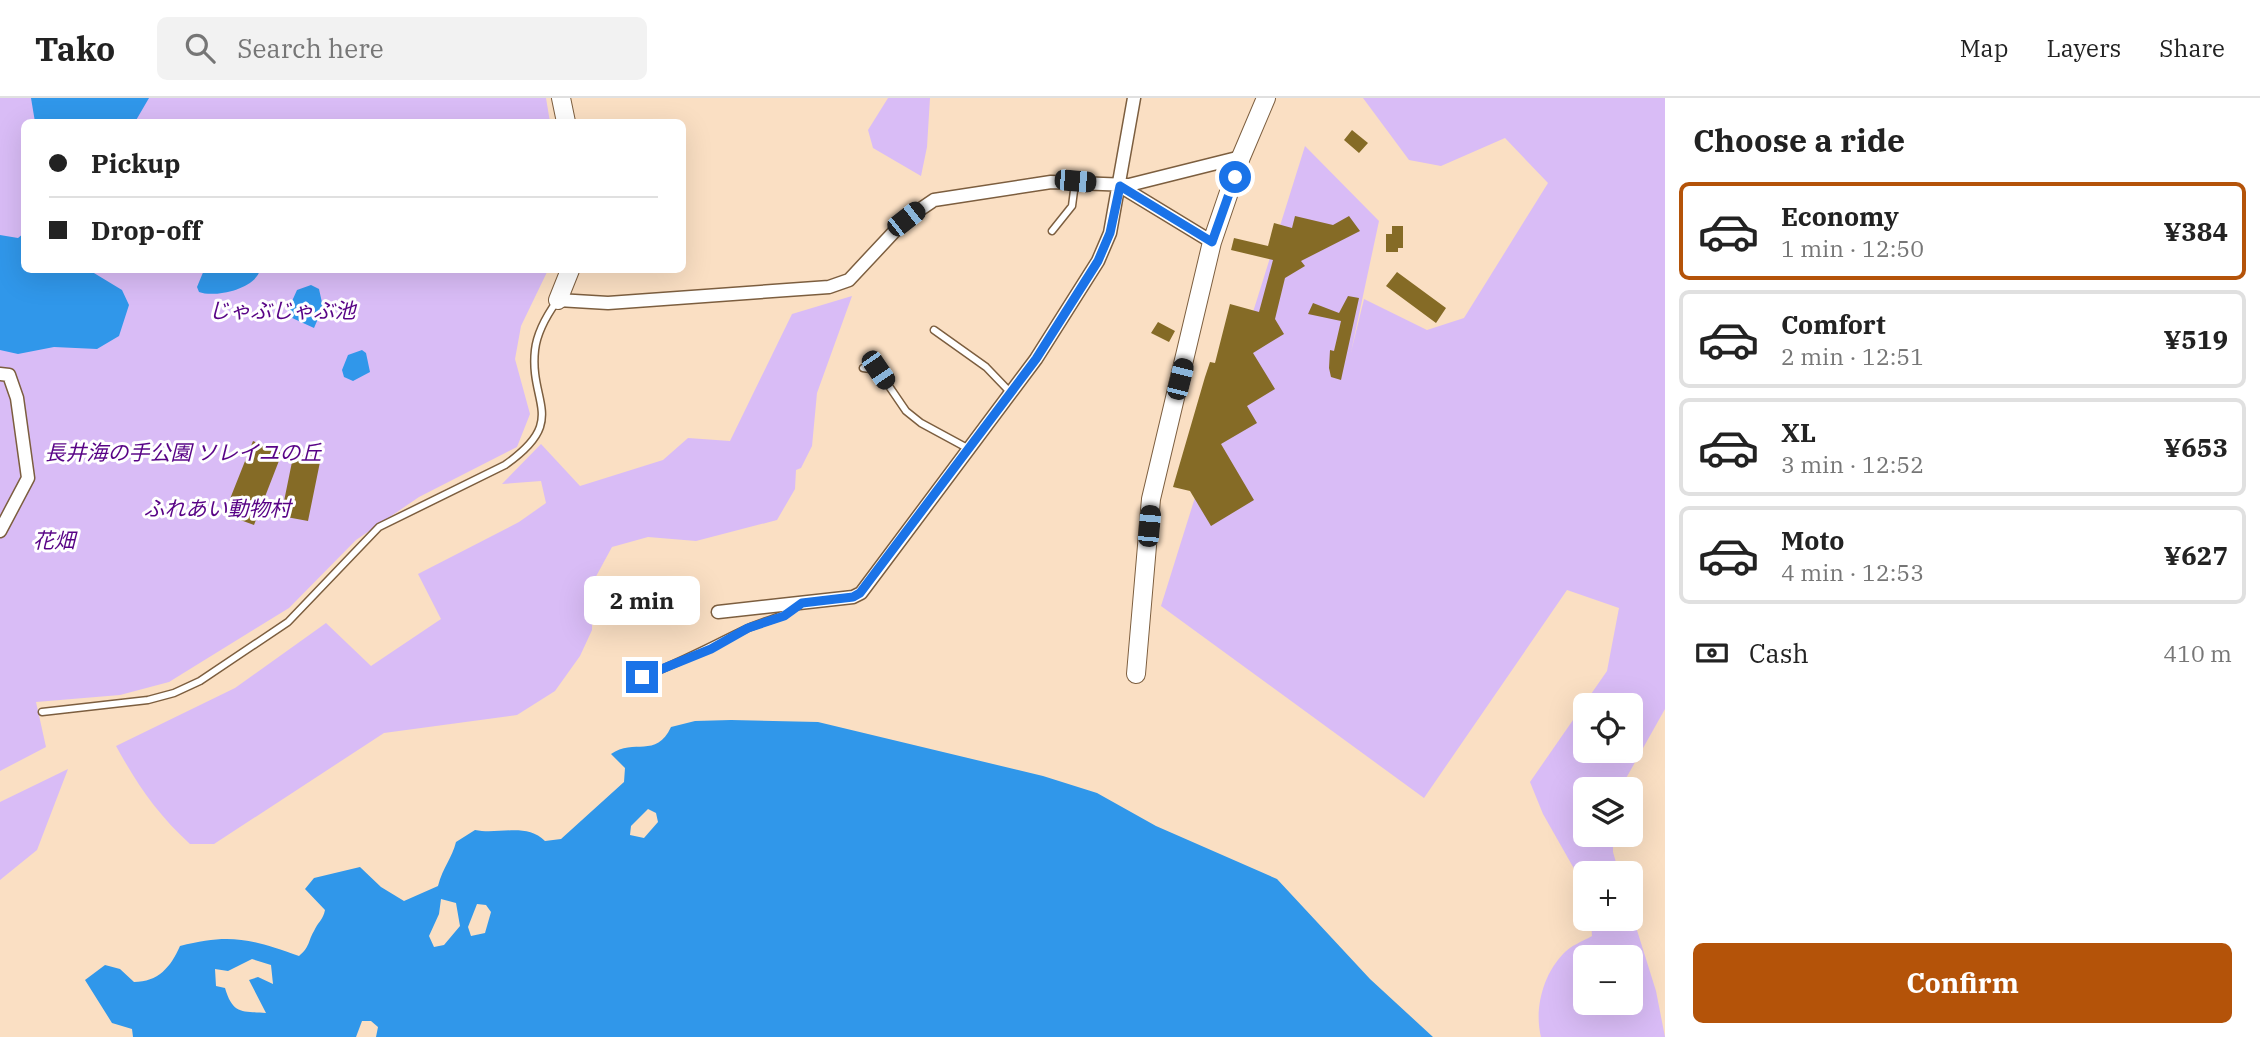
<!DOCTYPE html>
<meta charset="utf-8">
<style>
:root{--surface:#fff;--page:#f2f2f2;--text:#222;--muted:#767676;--line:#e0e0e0;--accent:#b45309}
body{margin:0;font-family:"IBM Plex Serif","Noto Sans JP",serif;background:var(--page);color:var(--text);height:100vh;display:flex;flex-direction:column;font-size:26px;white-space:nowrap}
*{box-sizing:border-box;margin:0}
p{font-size:23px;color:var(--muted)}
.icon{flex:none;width:38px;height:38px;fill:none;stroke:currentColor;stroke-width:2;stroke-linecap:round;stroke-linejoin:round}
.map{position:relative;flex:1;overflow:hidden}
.panel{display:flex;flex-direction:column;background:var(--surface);width:595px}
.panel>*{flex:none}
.top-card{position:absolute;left:21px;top:21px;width:665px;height:154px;border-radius:10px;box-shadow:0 7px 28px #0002;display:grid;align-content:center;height:154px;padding:0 28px;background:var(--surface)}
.buttons{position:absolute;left:1573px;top:595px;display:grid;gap:14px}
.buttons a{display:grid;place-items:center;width:70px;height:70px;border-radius:10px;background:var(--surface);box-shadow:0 7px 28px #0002;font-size:35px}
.end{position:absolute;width:32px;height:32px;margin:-16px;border:9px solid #1a73e8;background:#fff;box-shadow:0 0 0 4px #fff}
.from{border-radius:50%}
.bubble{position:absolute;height:49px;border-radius:10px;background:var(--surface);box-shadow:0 7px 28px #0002;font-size:23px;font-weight:700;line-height:49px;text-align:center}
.car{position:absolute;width:21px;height:42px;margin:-21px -10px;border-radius:9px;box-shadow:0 0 5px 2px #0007;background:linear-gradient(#222 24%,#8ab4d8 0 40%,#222 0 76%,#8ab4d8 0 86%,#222 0)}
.top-card b{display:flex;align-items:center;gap:24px;height:66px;font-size:26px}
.top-card b+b{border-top:2px solid var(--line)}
.top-card i{width:18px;height:18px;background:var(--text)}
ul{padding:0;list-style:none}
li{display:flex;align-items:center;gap:21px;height:98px;margin:0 14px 10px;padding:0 14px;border:4px solid var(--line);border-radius:10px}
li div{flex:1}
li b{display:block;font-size:26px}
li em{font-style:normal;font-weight:700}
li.on{border-color:var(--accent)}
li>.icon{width:63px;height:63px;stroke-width:1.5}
h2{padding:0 28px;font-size:32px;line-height:84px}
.pay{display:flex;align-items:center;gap:18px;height:77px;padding:0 28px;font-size:26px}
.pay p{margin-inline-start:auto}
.button{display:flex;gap:14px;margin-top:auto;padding:14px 28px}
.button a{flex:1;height:80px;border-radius:10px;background:var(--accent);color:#fff;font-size:28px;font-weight:700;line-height:80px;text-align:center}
header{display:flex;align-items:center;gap:42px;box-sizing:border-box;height:98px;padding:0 35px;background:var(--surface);border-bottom:2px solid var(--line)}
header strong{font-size:33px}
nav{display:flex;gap:38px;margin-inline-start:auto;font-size:24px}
.search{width:490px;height:63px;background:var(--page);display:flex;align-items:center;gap:18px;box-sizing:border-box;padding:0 24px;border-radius:10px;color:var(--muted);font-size:26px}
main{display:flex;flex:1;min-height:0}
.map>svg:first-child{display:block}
</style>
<header>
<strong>Tako</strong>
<div class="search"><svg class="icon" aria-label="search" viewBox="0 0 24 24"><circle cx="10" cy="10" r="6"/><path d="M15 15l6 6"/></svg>Search here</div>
<nav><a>Map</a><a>Layers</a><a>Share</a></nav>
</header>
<main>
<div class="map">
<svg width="1665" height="939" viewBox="0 0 1665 939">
<rect width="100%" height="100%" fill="#fadfc3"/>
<path fill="#d9bcf6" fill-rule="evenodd" d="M0 0H546L550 24H24V172H548L521 228 515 261 530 316 517 349 419 399 356 442 289 510 169 584 120 597 36 604 46 649 0 673Z
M888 0H930L927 49 921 78 873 50 868 32Z
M1363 0H1665V611L1620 691H1586V737H1613V754L1619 775H1586L1585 790 1543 716 1530 684 1607 573 1619 510 1567 492 1424 700 1161 508 1305 48 1379 123 1351 254 1364 201 1427 232 1464 220 1548 85 1505 40 1441 68 1409 62ZM1586 607H1631V653H1586Z
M852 198 817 295 812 348 801 370 796 372 795 391 777 422 696 443 648 439 612 449 593 484 592 532 580 558 555 593 517 617 384 635 214 746H190C157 716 137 686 116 648L235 590 326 525 371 568 441 521 418 476 519 424 546 405 541 383 502 386 541 346 580 388 663 362 688 340 730 343 792 216Z
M68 671 37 752 0 782V704Z
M1631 813 1656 893 1665 939H1541C1534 911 1543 877 1563 856 1570 848 1583 843 1592 838L1591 821H1631ZM1586 859H1631V905H1586Z"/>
<path fill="#3097ea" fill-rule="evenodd" d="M31 0H149L135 24H35Z
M24 135V172H89L122 192 129 207 119 238 97 251 54 249 18 256 0 252V137L18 140Z
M204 172H260C255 191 215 200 199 194L197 189Z
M311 187 319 191 323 209 314 230 290 219 288 212 297 192Z
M362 252 366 255 370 274 353 283 344 279 342 272 348 257Z
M731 622 818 624 1043 678 1097 695 1156 728 1277 781 1370 881 1433 939H376L378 929 371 923H362L356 939H133L132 931 112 925 85 882 105 867 120 871 134 884C158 884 171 869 180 848 230 835 251 841 299 858 310 849 308 843 314 833 318 824 323 822 325 812L305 791 314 780 360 769 381 789 404 803 438 788C443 769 452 760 456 744L475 732C499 737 526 724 545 743L561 741 624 684 625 670 611 656C634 640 656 661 671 629L695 623ZM648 711 656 715 658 724 644 740 630 737 631 728ZM441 801 456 805 460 828 444 847 434 849 429 838 439 816ZM477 806 486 807 491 814 485 835 471 838 468 829ZM252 861 271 867 273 886 258 879 249 882 266 915C242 913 233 917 225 890L216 888 215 871 228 873Z"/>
<path fill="#856b26" d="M1352 32 1368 45 1359 55 1344 42Z
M1295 118 1333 127 1349 118 1360 133 1301 163 1305 168 1285 180 1275 221 1284 236 1253 255 1275 291 1247 308 1257 325 1221 346 1254 402 1211 428 1190 393 1173 389 1205 279 1210 264 1215 265 1230 206 1259 214 1273 162 1231 152 1234 140 1268 148 1274 125 1292 130Z
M1392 128H1403V150H1398V154H1386V136H1392Z
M1397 174 1446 210 1436 225 1386 188Z
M1348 198 1359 200 1341 282 1331 279 1329 270 1330 252 1334 253 1341 223 1308 216 1313 205 1339 215Z
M1158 224 1175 233 1169 244 1151 235Z
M253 343 282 355 254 427 224 416Z
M294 354 321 359 308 423 281 418Z"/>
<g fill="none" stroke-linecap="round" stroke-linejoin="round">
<g stroke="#7c5e3f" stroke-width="9">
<path id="lane" d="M1052 133 1072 108 1075 85
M934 232 986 269 1010 294
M863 270 878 272 906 313 921 325 969 351
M642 579C680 565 712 547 748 530 766 522 783 520 798 507
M42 614 148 602 174 595 200 583 288 524 379 429 505 367C569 322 529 306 535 252 537 234 547 217 557 203"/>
</g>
<g stroke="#7c5e3f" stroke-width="15">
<path id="street" d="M1120 88 1212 144
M558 202 608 205 829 189 849 182 906 121 934 102 1051 84 1129 87 1241 59
M0 276 9 277 17 300 28 380 0 433
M718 514 853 499 861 495 1036 261 1098 163 1110 135 1134 0"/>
</g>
<g stroke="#7c5e3f" stroke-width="20">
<path id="secondary" d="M561 0 566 24
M558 202 570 172
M1136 576 1151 401 1212 144 1241 59 1266 0"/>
</g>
<use href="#lane" stroke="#fff" stroke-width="6"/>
<use href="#street" stroke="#fff" stroke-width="12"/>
<use href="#secondary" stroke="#fff" stroke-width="18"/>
</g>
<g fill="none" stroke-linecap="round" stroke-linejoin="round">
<path stroke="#1a73e8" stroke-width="9" d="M642 579 711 551 748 530 784 518 802 505 853 499 860 495 1036 261 1098 163 1110 135 1120 88 1212 144 1235 79"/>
</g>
<g text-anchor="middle" stroke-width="6" stroke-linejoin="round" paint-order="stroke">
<g font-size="21" font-style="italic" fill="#580386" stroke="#fff">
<text x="282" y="220">じゃぶじゃぶ池</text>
<text x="183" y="362">長井海の手公園 ソレイユの丘</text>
<text x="217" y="418">ふれあい動物村</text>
<text x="54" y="450">花畑</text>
</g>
</g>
</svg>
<div class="buttons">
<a><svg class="icon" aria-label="locate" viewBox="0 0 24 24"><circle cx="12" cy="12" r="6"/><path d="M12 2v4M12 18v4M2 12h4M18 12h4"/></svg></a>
<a><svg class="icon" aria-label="layers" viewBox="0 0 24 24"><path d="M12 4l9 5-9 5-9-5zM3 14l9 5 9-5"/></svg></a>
<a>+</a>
<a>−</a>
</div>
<i class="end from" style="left:1235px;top:79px"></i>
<i class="end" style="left:642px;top:579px"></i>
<div class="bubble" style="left:584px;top:478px;width:116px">2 min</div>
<i class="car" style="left:1075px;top:83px;rotate:95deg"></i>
<i class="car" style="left:906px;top:121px;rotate:52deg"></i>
<i class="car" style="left:878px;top:272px;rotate:146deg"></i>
<i class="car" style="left:1180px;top:281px;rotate:14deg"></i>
<i class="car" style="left:1149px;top:428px;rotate:5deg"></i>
<div class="top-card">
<b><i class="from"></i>Pickup</b>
<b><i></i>Drop-off</b>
</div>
</div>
<section class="panel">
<h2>Choose a ride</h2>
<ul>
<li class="on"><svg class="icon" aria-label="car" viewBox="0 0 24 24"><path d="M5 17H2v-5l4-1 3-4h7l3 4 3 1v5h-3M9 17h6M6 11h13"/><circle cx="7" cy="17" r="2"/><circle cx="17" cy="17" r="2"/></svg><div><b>Economy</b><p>1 min · 12:50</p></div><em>¥384</em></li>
<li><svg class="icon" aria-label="car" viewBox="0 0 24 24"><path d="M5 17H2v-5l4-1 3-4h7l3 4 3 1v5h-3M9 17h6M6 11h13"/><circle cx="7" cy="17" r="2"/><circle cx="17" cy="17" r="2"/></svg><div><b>Comfort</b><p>2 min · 12:51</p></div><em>¥519</em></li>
<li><svg class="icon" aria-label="car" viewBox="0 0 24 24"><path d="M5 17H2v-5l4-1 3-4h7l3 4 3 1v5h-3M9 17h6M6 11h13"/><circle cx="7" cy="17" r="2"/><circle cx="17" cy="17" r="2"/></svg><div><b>XL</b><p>3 min · 12:52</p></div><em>¥653</em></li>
<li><svg class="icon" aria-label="car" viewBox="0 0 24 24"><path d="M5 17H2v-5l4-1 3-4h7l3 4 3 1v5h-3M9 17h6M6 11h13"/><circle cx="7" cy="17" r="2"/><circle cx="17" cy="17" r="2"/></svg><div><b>Moto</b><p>4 min · 12:53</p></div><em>¥627</em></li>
</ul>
<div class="pay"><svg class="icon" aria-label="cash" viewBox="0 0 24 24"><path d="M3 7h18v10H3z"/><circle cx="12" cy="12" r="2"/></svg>Cash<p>410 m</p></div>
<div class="button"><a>Confirm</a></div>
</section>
</main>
